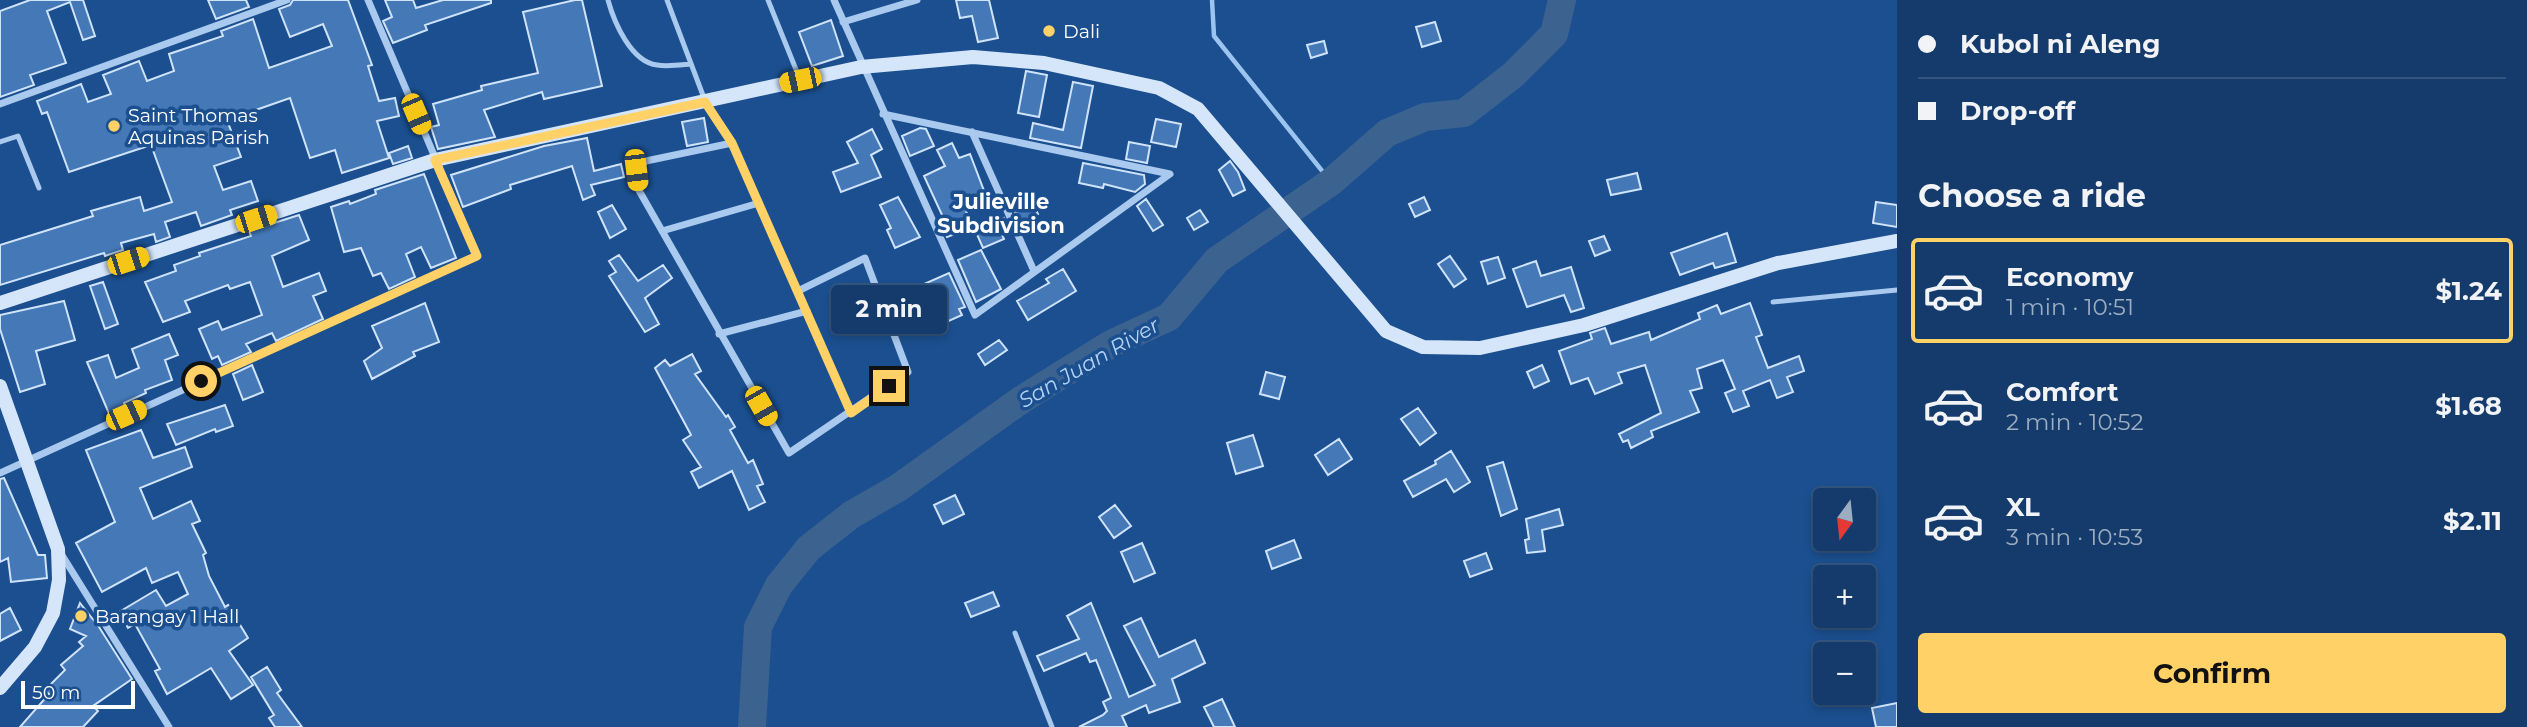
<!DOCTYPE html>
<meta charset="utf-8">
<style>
:root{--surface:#143b6b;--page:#214673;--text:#f1f3f6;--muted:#9dadc1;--line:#33557e;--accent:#ffd166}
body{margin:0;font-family:Montserrat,sans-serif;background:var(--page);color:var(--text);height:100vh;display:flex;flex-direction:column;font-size:26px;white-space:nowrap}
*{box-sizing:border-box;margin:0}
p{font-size:23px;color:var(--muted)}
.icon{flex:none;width:38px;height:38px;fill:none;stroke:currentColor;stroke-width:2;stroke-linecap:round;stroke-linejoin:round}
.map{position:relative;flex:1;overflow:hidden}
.sheet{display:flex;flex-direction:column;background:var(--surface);width:630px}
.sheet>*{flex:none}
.hud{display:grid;align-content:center;height:154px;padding:0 21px;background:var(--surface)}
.needle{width:46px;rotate:195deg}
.buttons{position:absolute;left:1813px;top:488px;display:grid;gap:14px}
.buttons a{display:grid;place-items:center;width:63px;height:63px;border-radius:7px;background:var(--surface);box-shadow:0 4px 10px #0003,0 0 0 2px var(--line);font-size:35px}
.scale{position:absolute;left:21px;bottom:18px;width:114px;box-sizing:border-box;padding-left:7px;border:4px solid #fff;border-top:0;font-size:19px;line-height:24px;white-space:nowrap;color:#fff;-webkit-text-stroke:5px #1b4f8f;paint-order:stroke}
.end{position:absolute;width:32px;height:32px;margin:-16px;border:9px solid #ffd166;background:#111;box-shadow:0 0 0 4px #111}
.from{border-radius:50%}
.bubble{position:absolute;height:49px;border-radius:7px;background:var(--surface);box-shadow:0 4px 10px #0003,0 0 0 2px var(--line);font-size:23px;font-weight:700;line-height:49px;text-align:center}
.car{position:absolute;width:21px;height:42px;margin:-21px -10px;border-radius:9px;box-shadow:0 0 5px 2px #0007;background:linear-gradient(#f5c518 24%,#345 0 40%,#f5c518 0 76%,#345 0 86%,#f5c518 0)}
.hud b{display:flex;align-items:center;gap:24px;height:66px;font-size:26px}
.hud b+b{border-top:2px solid var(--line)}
.hud i{width:18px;height:18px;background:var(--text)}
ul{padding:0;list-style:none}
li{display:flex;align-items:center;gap:21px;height:105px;margin:0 14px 10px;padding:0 7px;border:4px solid transparent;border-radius:7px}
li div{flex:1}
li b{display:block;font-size:26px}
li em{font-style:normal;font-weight:700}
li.active{border-color:var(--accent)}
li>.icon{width:63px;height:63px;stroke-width:1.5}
h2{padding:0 21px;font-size:32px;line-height:84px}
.button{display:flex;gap:14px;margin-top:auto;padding:14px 21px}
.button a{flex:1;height:80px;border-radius:7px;background:var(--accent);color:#111;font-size:28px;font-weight:700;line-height:80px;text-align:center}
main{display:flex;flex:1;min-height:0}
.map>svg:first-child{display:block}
</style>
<main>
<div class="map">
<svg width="1897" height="727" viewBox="0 0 1897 727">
<rect width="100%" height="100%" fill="#1b4f8f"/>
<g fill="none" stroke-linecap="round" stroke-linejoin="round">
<path stroke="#9cc4f0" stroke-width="4.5" d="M1212 0 1214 36 1331 182"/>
<path stroke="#3c6290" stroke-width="28" d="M752 727 758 627 779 585 809 548 851 515 898 488 1021 400 1111 344 1169 317 1217 260 1331 182 1387 133 1425 117 1464 113 1513 75 1554 34 1562 0"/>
</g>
<path fill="#4478b7" stroke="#cfe3fa" stroke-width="2" d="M30 0H83L95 36 83 40 70 2 47 11 66 63 30 75 34 85 0 97V11Z
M208 0H246L249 7 216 19Z
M293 0H348L372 65 368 66 379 101 395 98 399 116 377 121 389 158 342 173 335 150 310 158 290 98 227 120 241 157 214 166 223 190 251 181 258 201 230 210 232 215 201 226 196 212 165 222 170 237 156 242 154 234 121 243 123 250 105 256 104 253 0 285V245L93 216 91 211 140 197 144 211 172 202 151 145 69 172 47 112 42 114 37 101 81 84 88 102 111 94 103 75 139 61 147 81 174 71 169 54 223 36 221 31 253 19 269 68 332 46 323 24 290 37 279 9 290 5Z
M385 0H413L416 8 443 0H491V3L425 25 427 30 393 43 383 21 392 17Z
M575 0H582L602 86 544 99 542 92 484 110 495 137 438 149 431 127 439 125 433 104 482 90 481 86 538 73 523 12Z
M956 0H989L998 38 978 42 972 16 960 18Z
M831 20 843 56 812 66 799 32Z
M1435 22 1441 41 1422 47 1416 27Z
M1324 41 1327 53 1311 58 1307 45Z
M1026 71 1047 75 1039 117 1018 113Z
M1073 82 1093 86 1081 148 1030 138 1033 123 1063 130Z
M704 118 708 142 687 146 682 122Z
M1156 119 1181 124 1176 147 1151 142Z
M920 128 926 129 934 146 910 156 902 136Z
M872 129 882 149 871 155 881 177 841 192 833 172 858 163 847 142Z
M587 138 594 171 621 164 624 177 591 185 595 195 583 200 572 166 510 185 511 189 463 207 451 175 544 146Z
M1129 142 1150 146 1147 163 1126 159Z
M952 143 959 158 970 154 986 196 964 205 972 228 947 237 939 219 943 217 924 176 945 166 937 150Z
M408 146 412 158 393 164 389 153Z
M1230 161 1238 172 1245 190 1233 196 1219 170Z
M1083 163 1144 175 1145 184 1135 192 1104 184 1103 188 1079 183Z
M1637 173 1641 189 1611 195 1607 180Z
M424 174 456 258 431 268 421 247 406 254 415 277 389 289 381 273 373 276 361 248 344 252 331 207 349 201 350 204 376 194 375 190Z
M898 197 920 237 895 248 887 230 891 228 880 205Z
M1424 197 1430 210 1415 217 1409 204Z
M1146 199 1163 225 1153 231 1137 206Z
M1876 202 1897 205V227L1873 223Z
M1033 204 1038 214 1019 223 1015 213Z
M612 205 626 229 610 238 598 212Z
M1200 210 1208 222 1194 230 1187 218Z
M299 215 309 240 272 256 283 287 319 273 326 291 313 296 323 319 276 341 272 333 246 344 251 352 222 365 218 356 212 359 199 329 218 321 222 330 262 315 250 282 230 289 228 285 185 301 190 312 163 322 145 282 176 271 174 265 200 256 199 253 251 236 249 231Z
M1004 218 1008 228 1001 232 1004 239 983 248 975 230Z
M1727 233 1736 262 1715 268 1713 263 1680 275 1671 253Z
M1604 236 1610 250 1595 256 1589 241Z
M981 250 1001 289 976 302 958 260Z
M619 255 638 281 663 265 672 278 645 298 659 324 645 332 609 276 616 272 609 261Z
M1450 256 1466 279 1454 287 1438 264Z
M1498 257 1505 278 1488 284 1481 262Z
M1536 261 1541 276 1571 267 1584 308 1571 312 1564 295 1527 307 1513 269Z
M1063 269 1076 291 1028 320 1017 301 1049 283 1046 279Z
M949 273 965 307 959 309 962 315 933 328 915 288Z
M103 282 118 324 105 329 90 286Z
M64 301 75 340 36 351 45 384 20 392 0 329V315Z
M425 303 439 342 413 352 415 356 372 379 364 361 382 348 372 326Z
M1750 303 1762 335 1756 337 1768 368 1799 356 1804 371 1787 377 1793 392 1777 398 1770 380 1743 391 1749 406 1733 412 1725 393 1735 389 1723 360 1697 369 1702 388 1690 391 1699 412 1651 431 1653 437 1631 448 1628 440 1623 442 1619 434 1661 413 1645 365 1618 373 1622 383 1595 394 1588 378 1571 384 1559 351 1592 339 1590 333 1605 328 1611 344 1649 332 1651 340 1700 319 1698 313 1717 305 1721 314Z
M169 334 178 355 165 360 172 380 145 390 146 393 124 403 126 409 110 416 87 362 108 355 116 378 139 368 132 349Z
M999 340 1007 350 985 365 978 354Z
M692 354 701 371 695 374 726 417 728 415 735 427 730 430 748 463 753 460 763 484 757 486 765 502 749 510 732 471 699 488 691 472 701 467 683 440 691 435 655 368 665 360 670 366Z
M252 365 263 392 243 400 233 374Z
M1542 365 1549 381 1534 388 1527 372Z
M1266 372 1285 377 1279 399 1260 394Z
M225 405 233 426 216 432 215 429 176 445 167 424Z
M1418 408 1436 433 1420 445 1401 419Z
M141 430 153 458 185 447 192 467 140 488 153 519 191 501 200 521 192 524 206 553 203 555 209 576 225 607 228 605 248 638 229 651 253 685 231 699 211 668 167 694 155 671 160 669 135 624 128 628 119 612 156 590 166 606 188 594 178 572 152 583 146 568 102 592 76 543 115 522 86 450Z
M1253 435 1263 466 1236 474 1227 443Z
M1339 439 1352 459 1328 475 1315 455Z
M1451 451 1470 482 1454 492 1446 479 1413 497 1404 481 1436 464 1435 461Z
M1503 462 1517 509 1501 516 1487 467Z
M4 478 38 555H45L47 578 11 582 8 558 0 562V479Z
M955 495 964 514 943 524 934 505Z
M1115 505 1131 526 1114 538 1099 517Z
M1559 509 1563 525 1542 530 1545 551 1527 553 1525 540 1529 539 1526 519Z
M1294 540 1301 558 1272 569 1266 551Z
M1142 543 1155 573 1134 582 1121 552Z
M1486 553 1492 569 1470 577 1464 561Z
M993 592 999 606 971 617 965 603Z
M80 603 99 627 132 679 93 706 98 711 83 727H20L49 694 45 690 65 670 61 665 83 646 79 642 86 636 70 629Z
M1091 603 1129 697 1155 685 1124 626 1141 618 1159 657 1195 640 1205 663 1172 679 1180 702 1149 713 1146 705 1122 716 1127 727H1079L1103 715 1107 711 1103 702 1111 698 1096 660 1090 662 1086 653 1044 671 1037 656 1079 639 1067 616Z
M10 608 21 630 0 641V614Z
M267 667 281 690 277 693 302 727H275L269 718 274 715 251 677Z
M1222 699 1235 727H1214L1204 707Z
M1897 703V727H1876L1872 708Z"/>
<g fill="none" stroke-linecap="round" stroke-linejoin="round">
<path stroke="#a9c9ee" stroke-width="5" d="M608 0C614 22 631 62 657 65 667 67 680 65 691 64
M667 0 704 98
M768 0 799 77
M0 142 18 136 39 188
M1773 302 1897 290
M1015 633 1052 727"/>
<path stroke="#a9c9ee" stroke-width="7" d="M834 0 975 315 1170 174 883 114
M843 22 917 0
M705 101 732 143 851 413
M0 104 287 0
M972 132 1034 271
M732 143 646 161 636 170 637 187 789 453 908 372 865 258 798 291
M662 231 759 203
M719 334 807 311
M0 473 477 256 368 0
M60 552 169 727"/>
<path stroke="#d6e6fa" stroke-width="14" d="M0 303 435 160 861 67 973 57 1044 63 1159 88 1198 109 1386 331 1423 347 1480 348 1584 325 1778 263 1897 241
M0 386 58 549 59 580 53 613 35 647 0 688"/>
</g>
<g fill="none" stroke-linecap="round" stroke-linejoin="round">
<path stroke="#ffd166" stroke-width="9" d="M201 381 477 256 435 160 705 102 732 143 851 413 889 386"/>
</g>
<g fill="#ffd166" stroke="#1b4f8f" stroke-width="2.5">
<circle cx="1049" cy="31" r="7"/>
<circle cx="114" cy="126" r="7"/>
<circle cx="81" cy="616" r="7"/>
</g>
<g text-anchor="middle" stroke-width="7" stroke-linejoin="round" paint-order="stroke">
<g font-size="19" fill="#fff" stroke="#1b4f8f" text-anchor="start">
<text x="1063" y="38">Dali</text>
<text x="128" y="122">Saint Thomas<tspan x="128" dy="22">Aquinas Parish</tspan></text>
<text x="95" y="623">Barangay 1 Hall</text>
</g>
<g font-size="21" font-weight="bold" fill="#fff" stroke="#1b4f8f">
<text x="1001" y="209">Julieville<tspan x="1001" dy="24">Subdivision</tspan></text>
</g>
<g font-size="21" font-style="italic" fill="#b5d3f5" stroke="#1b4f8f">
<text transform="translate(1089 363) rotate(-30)" y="7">San Juan River</text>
</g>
</g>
</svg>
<div class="buttons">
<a><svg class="needle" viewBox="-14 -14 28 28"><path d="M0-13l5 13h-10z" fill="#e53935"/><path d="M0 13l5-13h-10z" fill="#9dadc1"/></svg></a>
<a>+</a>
<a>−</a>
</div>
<div class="scale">50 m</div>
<i class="end from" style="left:201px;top:381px"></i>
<i class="end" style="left:889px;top:386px"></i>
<div class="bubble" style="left:831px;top:285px;width:116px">2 min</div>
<i class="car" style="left:800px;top:80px;rotate:258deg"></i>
<i class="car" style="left:416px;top:114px;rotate:157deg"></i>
<i class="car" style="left:636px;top:170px;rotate:173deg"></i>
<i class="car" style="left:256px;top:219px;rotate:72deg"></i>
<i class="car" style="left:128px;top:261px;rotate:72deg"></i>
<i class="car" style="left:761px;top:406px;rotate:150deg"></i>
<i class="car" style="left:126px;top:415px;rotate:66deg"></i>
</div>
<section class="sheet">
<div class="hud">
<b><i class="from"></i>Kubol ni Aleng</b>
<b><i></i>Drop-off</b>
</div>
<h2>Choose a ride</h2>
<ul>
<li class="active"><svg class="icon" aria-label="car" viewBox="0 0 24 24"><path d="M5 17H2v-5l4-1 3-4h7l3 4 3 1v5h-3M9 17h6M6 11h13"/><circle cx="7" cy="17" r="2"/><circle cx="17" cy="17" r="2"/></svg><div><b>Economy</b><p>1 min · 10:51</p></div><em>$1.24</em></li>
<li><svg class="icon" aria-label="car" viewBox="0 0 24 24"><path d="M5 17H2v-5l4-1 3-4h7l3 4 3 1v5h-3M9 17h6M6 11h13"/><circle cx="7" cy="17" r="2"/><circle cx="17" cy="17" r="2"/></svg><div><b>Comfort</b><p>2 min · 10:52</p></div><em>$1.68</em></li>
<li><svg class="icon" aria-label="car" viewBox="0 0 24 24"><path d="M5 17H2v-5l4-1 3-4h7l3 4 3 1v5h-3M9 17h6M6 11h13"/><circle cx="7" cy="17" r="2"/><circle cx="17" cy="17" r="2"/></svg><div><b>XL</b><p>3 min · 10:53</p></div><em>$2.11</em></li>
</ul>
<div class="button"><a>Confirm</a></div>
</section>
</main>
